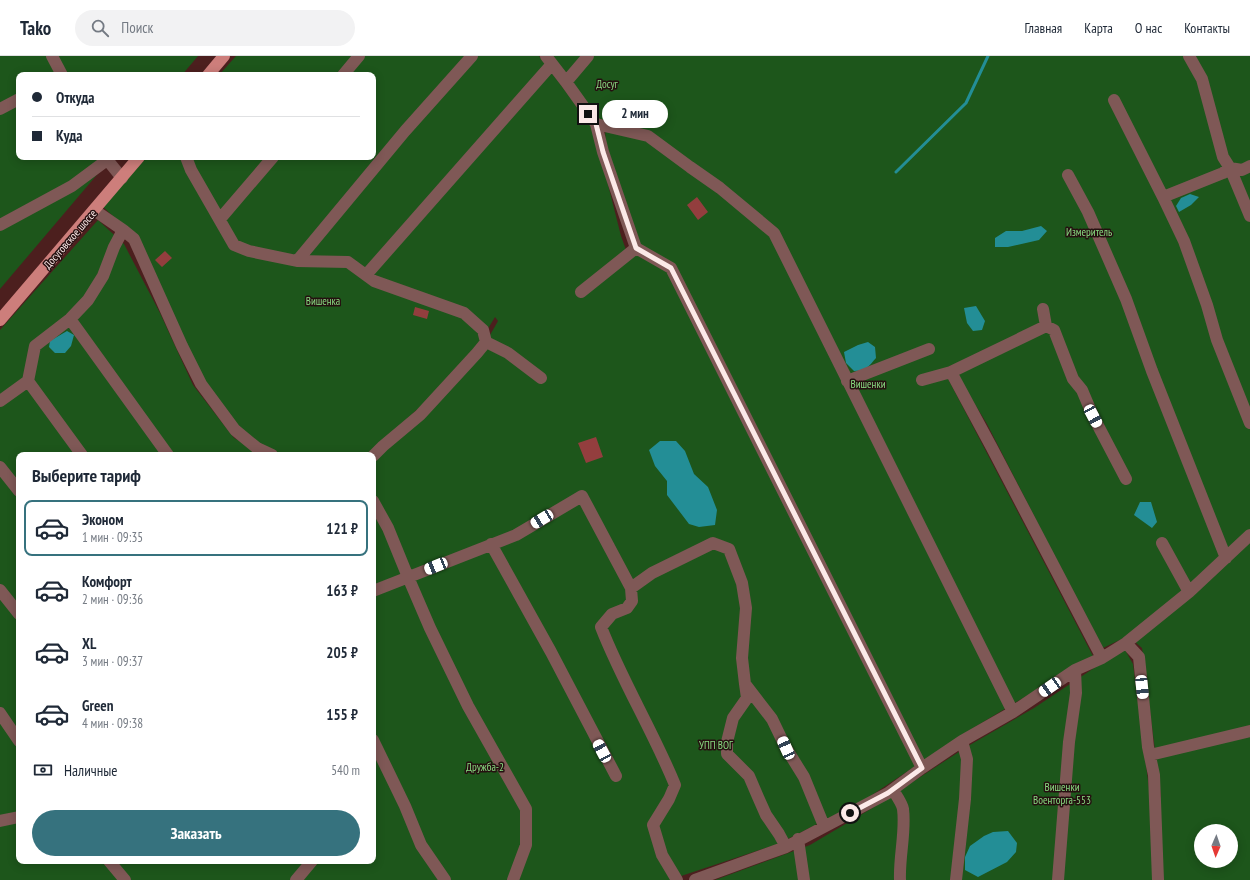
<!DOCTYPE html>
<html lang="ru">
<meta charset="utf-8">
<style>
:root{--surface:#fff;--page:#f2f2f3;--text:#1f2937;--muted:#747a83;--line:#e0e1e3;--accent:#36727e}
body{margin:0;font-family:"PT Sans Narrow",sans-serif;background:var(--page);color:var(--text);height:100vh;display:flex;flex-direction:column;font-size:15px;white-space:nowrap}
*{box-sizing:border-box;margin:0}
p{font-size:13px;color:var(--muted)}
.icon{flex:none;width:22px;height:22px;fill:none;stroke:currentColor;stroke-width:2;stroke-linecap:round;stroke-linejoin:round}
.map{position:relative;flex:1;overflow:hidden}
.sheet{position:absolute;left:16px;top:396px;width:360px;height:412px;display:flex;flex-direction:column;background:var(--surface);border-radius:8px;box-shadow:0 2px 10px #0003}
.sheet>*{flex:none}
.top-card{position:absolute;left:16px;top:16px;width:360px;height:88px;border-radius:8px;box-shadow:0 2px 10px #0003;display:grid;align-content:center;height:88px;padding:0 16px;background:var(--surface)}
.needle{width:26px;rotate:182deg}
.tools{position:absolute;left:1194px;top:768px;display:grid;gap:8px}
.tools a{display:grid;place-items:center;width:44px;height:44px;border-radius:50%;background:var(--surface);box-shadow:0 2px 10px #0003;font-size:20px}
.end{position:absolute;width:18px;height:18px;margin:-9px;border:5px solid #fce9e8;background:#111;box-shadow:0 0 0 2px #111}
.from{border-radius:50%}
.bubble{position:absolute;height:28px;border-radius:14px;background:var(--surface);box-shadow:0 2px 10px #0003;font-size:13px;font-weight:700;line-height:28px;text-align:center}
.car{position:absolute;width:12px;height:24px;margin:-12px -6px;border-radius:5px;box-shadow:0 0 3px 1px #0007;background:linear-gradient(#fff 24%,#345 0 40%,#fff 0 76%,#345 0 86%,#fff 0)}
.top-card b{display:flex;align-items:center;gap:14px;height:38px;font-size:15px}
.top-card b+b{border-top:1px solid var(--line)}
.top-card i{width:10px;height:10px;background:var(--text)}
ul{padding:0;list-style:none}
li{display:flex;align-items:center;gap:12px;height:56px;margin:0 8px 6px;padding:0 8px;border:2px solid transparent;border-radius:8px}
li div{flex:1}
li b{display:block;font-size:15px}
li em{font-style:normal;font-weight:700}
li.active{border-color:var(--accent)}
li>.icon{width:36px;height:36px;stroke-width:1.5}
h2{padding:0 16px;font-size:18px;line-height:48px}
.pay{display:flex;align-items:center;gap:10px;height:44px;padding:0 16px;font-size:15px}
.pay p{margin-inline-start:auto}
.cta{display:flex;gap:8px;margin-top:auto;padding:8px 16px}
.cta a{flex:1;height:46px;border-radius:24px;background:var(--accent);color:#fff;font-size:16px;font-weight:700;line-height:46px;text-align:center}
header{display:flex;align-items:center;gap:24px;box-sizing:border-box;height:56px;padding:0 20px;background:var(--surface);border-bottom:1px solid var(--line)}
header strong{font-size:19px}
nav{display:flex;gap:22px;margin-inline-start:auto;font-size:14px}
.search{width:280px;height:36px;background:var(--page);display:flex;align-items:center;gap:10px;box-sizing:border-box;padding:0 14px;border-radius:22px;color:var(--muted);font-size:15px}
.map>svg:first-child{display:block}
</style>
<header>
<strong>Tako</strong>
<div class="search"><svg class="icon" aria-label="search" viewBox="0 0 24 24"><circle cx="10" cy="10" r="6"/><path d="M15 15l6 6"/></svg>Поиск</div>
<nav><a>Главная</a><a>Карта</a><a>О нас</a><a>Контакты</a></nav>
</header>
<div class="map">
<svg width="1250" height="824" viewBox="0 0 1250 824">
<rect width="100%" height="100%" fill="#4c1f1e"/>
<path fill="#1d561b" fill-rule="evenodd" d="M0 0H198L182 19H19V101H112L0 233Z
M236 0H539L594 73 621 180 629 202 641 192 606 88 605 74 551 0H1250V824H715L810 789 874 751 968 690 1034 652 1124 592 1133 608 1150 740 1161 741 1142 592 1128 580 1103 592 1048 487 987 368 951 309 944 315 1093 600 965 677 866 743 778 788 669 824H0V274L98 164 124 188 160 257 193 329 234 382 265 399H19V805H373V407L424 356 482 293 498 265 495 261 480 286 422 349 367 399H282L241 378 201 323 133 178 103 151 147 101H373V19H219ZM1201 775H1231V805H1201Z"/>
<path fill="#238e96" d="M1190 138 1199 141 1191 149 1179 156 1176 150 1181 142Z
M1041 170 1047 175 1039 184 1008 191H995V182L1006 175H1022Z
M976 250 985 265 982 274 973 275 967 267 964 252Z
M67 275 74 279 71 290 65 297H55L49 291 50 285Z
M868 286 875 291 876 302C869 310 866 315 854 315L846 307 844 296 858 289Z
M660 385H676L685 395 694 418 708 431 717 454 715 469 699 471 689 468 667 439V425L655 410 649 394Z
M1140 446H1151L1157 466 1152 472 1134 459Z
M1008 775 1017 787 1016 796 1007 806 978 821 965 814V801L970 790 984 780 993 776Z"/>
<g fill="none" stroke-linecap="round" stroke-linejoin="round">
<path stroke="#238e96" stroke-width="3" d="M896 116 966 47 988 0"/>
</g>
<path fill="#933e3e" d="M697 141 708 156 698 164 687 149Z
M165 195 172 202 162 211 155 204Z
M415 251 429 255 427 263 413 259Z
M596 381 603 401 586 407 578 387Z"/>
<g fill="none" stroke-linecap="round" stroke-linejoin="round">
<path stroke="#7f5856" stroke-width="12" d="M52 0 62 19
M546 0 566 26 588 0
M1189 0 1202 23 1223 101 1230 112 1242 114 1250 110
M343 19 359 0
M566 26 596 68 603 96 636 192 671 212 922 712
M1114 44 1163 141 1223 117 1230 112 1250 160
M0 53 19 43
M596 68 648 80 690 111 720 132 774 177 1013 656
M105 101 122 122
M186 101 191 114 234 189 249 195 297 205 348 206 374 225 464 257 483 274 486 286 477 297 420 359 383 390 373 400
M1068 119 1088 156 1126 243 1152 315 1226 502
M1163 141 1184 185 1207 249 1217 284 1250 367
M94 154 123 174 134 183 182 290 201 328 235 374 257 392 272 399
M220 163 273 101
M0 169 72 130 107 104
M297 205 405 75 472 0
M366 219 552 8
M581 236 636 192
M70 263 168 399
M1046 270 1054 274 1073 323 1082 334 1093 360 1126 423
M486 286 508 297 541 322
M951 316 1046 270 1043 253
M922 324 951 316 992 392 1102 602
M28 325 35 290 70 263 88 244 103 220 114 191 123 174
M847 325 929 293
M0 345 28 325 82 399
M0 411 19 435
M373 445 388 472 408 521 430 572 468 650 526 753V789L513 824
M1162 487 1189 536
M491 488 551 596 616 720
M631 532 632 545 627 552 612 558 601 571C622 625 653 675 675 729L669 743 653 769 662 799 677 824
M0 534 19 558
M373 535 516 479 582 440 631 532 652 517 713 487 729 493 742 527 746 552 742 602 745 628 772 663 786 692 804 721 824 770
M1126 587 1139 601 1148 691 1154 719 1158 824
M745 628 747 642 733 662 727 686V698L749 720 758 741 766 759 779 778 786 791
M0 657 19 685
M373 684 405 750 421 789 445 824
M1150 699 1250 675
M893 734C896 739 902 747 903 753 906 776 899 800 900 824
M0 765 19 761
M798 783 804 824
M109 805 125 824
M296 824 312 805
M695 824 786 791 888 737 922 712 962 685 1013 656 1075 614 1102 602 1126 587 1189 536 1250 479
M956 824 965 743 967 703 962 685
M1058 824 1069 686 1076 637 1075 614"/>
<path stroke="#cd7e7b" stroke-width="12" d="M208 19 224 0
M0 264 139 101"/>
</g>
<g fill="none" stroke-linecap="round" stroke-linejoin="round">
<path stroke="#fce9e8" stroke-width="5" d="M588 58 596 68 603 96 636 192 671 212 922 712 888 737 850 757"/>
</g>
<g text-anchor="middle" stroke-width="3" stroke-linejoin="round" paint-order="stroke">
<g font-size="11" fill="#88da81" stroke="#251010">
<text x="607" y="32">Досуг</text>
<text x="1089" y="180">Измеритель</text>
<text x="323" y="249">Вишенка</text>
<text x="868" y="332">Вишенки</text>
<text x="716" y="693">УПП ВОГ</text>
<text x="485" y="715">Дружба-2</text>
<text x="1062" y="735">Вишенки<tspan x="1062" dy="13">Военторга-553</tspan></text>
</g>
<g font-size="11" fill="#fce9e8" stroke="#251010">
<text transform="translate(70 183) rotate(-49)" y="4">Досуговское шоссе</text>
</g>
</g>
</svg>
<div class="tools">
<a><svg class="needle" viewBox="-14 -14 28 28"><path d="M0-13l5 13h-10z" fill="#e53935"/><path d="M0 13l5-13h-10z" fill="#747a83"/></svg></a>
</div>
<i class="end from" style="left:850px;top:757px"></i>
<i class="end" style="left:588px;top:58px"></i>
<div class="bubble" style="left:602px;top:44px;width:66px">2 мин</div>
<i class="car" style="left:1093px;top:360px;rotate:152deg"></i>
<i class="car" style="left:542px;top:463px;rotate:239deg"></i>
<i class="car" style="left:436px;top:510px;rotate:248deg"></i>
<i class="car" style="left:1050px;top:631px;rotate:236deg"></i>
<i class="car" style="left:1142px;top:631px;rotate:174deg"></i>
<i class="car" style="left:786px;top:692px;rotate:336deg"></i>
<i class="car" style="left:602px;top:695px;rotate:332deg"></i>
<div class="top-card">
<b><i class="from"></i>Откуда</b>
<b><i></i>Куда</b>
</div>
<section class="sheet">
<h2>Выберите тариф</h2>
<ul>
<li class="active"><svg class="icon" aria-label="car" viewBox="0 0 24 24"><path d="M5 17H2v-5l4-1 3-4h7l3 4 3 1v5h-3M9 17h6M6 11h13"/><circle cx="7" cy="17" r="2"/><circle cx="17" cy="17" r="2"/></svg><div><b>Эконом</b><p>1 мин · 09:35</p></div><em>121 ₽</em></li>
<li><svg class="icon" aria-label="car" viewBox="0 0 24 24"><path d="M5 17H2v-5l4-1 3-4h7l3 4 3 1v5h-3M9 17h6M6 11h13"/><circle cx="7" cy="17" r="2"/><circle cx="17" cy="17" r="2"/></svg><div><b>Комфорт</b><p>2 мин · 09:36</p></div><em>163 ₽</em></li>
<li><svg class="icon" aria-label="car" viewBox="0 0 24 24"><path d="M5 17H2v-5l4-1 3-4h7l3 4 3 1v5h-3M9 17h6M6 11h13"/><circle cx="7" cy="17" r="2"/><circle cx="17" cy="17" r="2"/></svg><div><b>XL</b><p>3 мин · 09:37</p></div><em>205 ₽</em></li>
<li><svg class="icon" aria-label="car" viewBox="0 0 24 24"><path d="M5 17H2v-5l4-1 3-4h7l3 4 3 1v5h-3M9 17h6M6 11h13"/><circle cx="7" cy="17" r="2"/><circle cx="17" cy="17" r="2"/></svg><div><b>Green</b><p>4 мин · 09:38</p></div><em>155 ₽</em></li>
</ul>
<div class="pay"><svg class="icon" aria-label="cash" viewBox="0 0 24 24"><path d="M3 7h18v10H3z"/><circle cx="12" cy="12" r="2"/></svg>Наличные<p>540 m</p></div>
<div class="cta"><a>Заказать</a></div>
</section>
</div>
